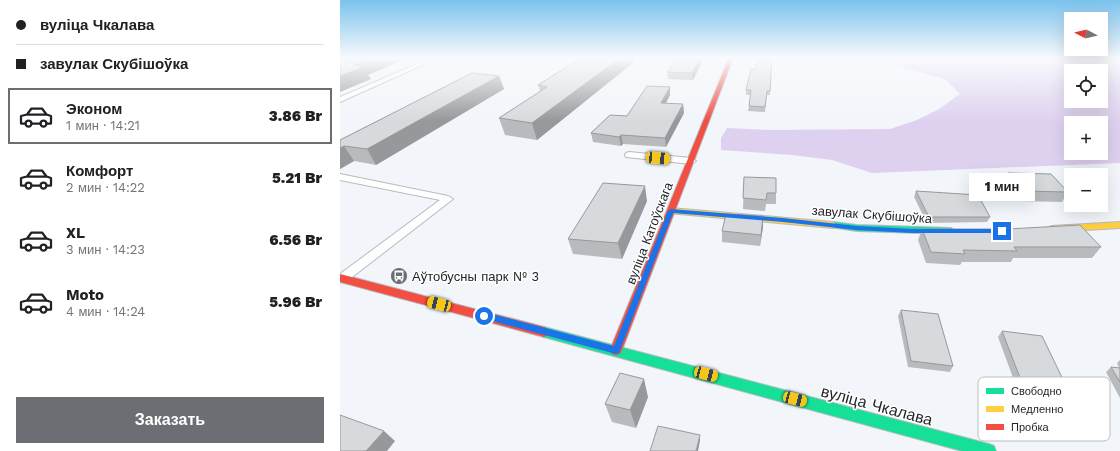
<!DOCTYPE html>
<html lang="ru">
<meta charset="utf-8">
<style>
:root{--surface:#fff;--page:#f2f2f2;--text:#202124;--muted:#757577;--line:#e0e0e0;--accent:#6b6e72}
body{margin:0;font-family:"Work Sans",sans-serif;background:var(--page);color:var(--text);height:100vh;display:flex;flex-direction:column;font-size:15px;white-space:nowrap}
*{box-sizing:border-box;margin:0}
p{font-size:13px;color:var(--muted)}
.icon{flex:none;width:22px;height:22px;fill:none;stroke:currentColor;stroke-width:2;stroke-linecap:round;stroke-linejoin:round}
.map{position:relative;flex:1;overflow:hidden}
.sheet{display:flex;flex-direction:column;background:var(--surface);width:340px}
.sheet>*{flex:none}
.top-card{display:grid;align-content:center;height:88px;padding:0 16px;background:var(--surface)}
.needle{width:26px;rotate:277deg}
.controls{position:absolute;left:724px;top:12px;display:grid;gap:8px}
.controls a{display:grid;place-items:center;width:44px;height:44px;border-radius:0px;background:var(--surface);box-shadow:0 4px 16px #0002;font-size:20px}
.end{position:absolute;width:18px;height:18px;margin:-9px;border:5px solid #1a73e8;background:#fff;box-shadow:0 0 0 2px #fff}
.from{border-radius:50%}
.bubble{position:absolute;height:28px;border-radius:0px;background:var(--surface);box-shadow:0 4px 16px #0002;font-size:13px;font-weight:800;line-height:28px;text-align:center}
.car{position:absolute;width:12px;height:24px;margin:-12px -6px;border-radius:5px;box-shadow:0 0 3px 1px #0007;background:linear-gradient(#f5c518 24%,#345 0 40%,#f5c518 0 76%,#345 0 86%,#f5c518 0)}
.top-card b{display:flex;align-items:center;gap:14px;height:38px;font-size:15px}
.top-card b+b{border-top:1px solid var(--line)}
.top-card i{width:10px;height:10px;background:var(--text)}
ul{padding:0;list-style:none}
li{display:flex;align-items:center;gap:12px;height:56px;margin:0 8px 6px;padding:0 8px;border:2px solid transparent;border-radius:0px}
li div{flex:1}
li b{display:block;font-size:15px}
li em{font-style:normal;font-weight:800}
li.on{border-color:var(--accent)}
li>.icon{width:36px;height:36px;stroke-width:1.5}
.cta{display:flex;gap:8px;margin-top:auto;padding:8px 16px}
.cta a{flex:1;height:46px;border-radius:0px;background:var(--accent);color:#fff;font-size:16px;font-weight:800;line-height:46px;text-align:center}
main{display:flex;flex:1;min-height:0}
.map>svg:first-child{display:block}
</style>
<main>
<section class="sheet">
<div class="top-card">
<b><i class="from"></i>вуліца Чкалава</b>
<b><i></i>завулак Скубішоўка</b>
</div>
<ul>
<li class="on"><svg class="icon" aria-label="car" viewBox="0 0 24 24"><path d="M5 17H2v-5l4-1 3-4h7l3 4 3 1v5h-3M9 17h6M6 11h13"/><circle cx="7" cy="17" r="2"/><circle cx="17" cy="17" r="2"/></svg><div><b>Эконом</b><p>1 мин · 14:21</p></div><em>3.86 Br</em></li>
<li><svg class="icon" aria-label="car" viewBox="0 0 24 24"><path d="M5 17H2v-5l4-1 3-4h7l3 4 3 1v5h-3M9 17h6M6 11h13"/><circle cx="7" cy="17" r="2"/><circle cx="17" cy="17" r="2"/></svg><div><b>Комфорт</b><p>2 мин · 14:22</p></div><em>5.21 Br</em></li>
<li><svg class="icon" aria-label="car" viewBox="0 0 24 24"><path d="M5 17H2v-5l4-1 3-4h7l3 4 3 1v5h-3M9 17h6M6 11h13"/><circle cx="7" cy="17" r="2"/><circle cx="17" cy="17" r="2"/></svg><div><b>XL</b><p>3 мин · 14:23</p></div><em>6.56 Br</em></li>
<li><svg class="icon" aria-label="car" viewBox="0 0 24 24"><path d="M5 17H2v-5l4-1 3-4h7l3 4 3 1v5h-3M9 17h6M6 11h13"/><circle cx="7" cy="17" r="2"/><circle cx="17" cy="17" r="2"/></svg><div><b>Moto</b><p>4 мин · 14:24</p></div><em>5.96 Br</em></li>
</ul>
<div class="cta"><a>Заказать</a></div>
</section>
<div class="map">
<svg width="780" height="451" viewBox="0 0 780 451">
<rect width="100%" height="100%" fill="#f2f5fa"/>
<path fill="#ded1f0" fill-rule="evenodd" d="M541 58H780V163L532 173 492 160 452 155 381 150V138L387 128 430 130 550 129 577 120 599 109 620 94 605 79 565 68ZM731 71H761V101H731ZM731 123H761V153H731Z"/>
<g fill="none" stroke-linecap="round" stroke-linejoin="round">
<g stroke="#b9bbbf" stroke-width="2">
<path id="lane" d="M91 58H98L0 102V97Z
M289 152 351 158 356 161 351 164 286 157 285 155 286 153Z
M0 174 108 196 113 199 7 281 0 282V274L100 200 0 180Z"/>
</g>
<g stroke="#b9bbbf" stroke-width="2">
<path id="fast" d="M493 222 517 225 611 228 616 231 611 234 517 231 490 227 489 225 490 223Z
M204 327 649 444 654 446 656 451H622L204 337 200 335 198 332 200 329Z"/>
</g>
<g stroke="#b9bbbf" stroke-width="2">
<path id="slow" d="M331 208 493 222 497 225 493 228 328 213 327 211Z
M780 222V228L711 232 706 229 711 226Z"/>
</g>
<g stroke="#b9bbbf" stroke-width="2">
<path id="jam" d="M389 58H393L282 350 280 354 276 355 272 354 270 350Z
M0 274 204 327 208 329 210 332 208 335 204 337 0 282Z"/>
</g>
<use href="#lane" fill="#fdfefe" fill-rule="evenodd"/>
<use href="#fast" fill="#16e098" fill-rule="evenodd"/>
<use href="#slow" fill="#ffcf43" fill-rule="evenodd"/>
<use href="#jam" fill="#f24e42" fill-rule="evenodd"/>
</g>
<path fill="#b8bbbe" d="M241 58H294V62L197 140 165 135 159 118 200 91 198 85Z
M337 58H364L353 80 328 79 327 72Z
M432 58 430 95H427L425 112 408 111 409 106 411 95H406V90L415 70Z
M159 76 164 89 36 165 14 161 0 169V140Z
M330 95 326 103 343 104 344 113 326 147 283 144 281 146 253 142 251 133Z
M668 173 728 192 722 202 677 201 663 183Z
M404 177 436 193V204H426L425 211 403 209Z
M576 191 650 217 647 222 587 223 574 197Z
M307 201 282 259 233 254 228 239Z
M423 216V227L420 246 382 242V231Z
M582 229 761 247 752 258H673L671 262H622L620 265 586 263 578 240Z
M561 310 613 366 610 372 568 367 558 316Z
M662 331 730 394 725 399 679 394 658 337Z
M780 360V398L766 372 771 367 779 368 777 363Z
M308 397 296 428 272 422 265 404Z"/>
<path fill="#96999b" d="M33 58H68L28 75 31 79 0 92V76L13 65Z
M280 58H294V62L197 140 192 123Z
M360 58H364L353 80 352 73Z
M159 76 164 89 36 165 27 149Z
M330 87V95L322 111 321 103Z
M343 104 344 113 326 147 325 138Z
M281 135 283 144 281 146 279 137Z
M4 146 14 161 0 169V148Z
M305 186 307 201 282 259 278 243Z
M423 216V227L420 246 421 235Z
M304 379 308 397 296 428 290 410Z
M44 431 55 441 47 451H26Z
M360 435V441L358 451H356Z"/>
<path fill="#d6dadd" stroke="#96999b" d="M0 58H33L13 65 24 67 0 76Z
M241 58H280L192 123 159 118 207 87 198 85Z
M337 58H360L352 73 327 72Z
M418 58H432L430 91H427L425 107 409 106 411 90H406L411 69 415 70Z
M132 73 159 76 27 149 4 146 0 148V140Z
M307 86 330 87 321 103 343 104 325 138 281 135 279 137 251 133 270 115 287 116Z
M668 173 711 174 728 192 682 191Z
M404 177 436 178V193H427L426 200 403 198Z
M263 183 305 186 278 243 228 239Z
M576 191 638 195 650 217H589Z
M386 214 423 216 421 235 382 231Z
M740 225 761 247H674L677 251 623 250 625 254 591 252 582 229H668Z
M561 310 598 314 613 366 571 361Z
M662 331 702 336 730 394 684 388Z
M771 367 780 368V382Z
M280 373 304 379 290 410 265 404Z
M0 415 44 431 26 451H0Z
M318 426 360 435 356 451H310Z"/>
<linearGradient id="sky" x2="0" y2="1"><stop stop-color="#7ac2ed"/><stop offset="0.48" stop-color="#f9fafd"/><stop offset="1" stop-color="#f9fafd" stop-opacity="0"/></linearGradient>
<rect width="780" height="121" fill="url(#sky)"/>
<path fill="#1a73e8" d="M331 209 443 218 517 226 572 229H662L665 231 662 233H572L517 230 443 222 333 213 279 353 276 354 141 318V313L144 312 274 346 328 211Z"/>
<defs>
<g id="bus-disc" transform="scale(0.9)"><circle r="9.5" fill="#6b6e72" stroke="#fff"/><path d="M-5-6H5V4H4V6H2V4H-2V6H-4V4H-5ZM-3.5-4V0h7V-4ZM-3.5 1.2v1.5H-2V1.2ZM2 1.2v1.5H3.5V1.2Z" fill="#fff"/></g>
</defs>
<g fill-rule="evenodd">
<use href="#bus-disc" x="59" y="276"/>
</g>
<g text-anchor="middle" stroke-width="3" stroke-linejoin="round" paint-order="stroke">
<g font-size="13" fill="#232529" stroke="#fff">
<text transform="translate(532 214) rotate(4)" y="5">завулак Скубішоўка</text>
<text transform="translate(309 233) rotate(-69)" y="5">вуліца Катоўскага</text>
</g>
<g font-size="13" fill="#232529" stroke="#fff" text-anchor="start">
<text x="72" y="281">Аўтобусны парк № 3</text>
</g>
<g font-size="16" fill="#232529" stroke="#fff">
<text transform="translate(537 405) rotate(15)" y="6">вуліца Чкалава</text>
</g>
</g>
<rect x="638" y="377" width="132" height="64" rx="6" fill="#fff" stroke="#bdbebf" stroke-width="1"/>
<rect x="646" y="388" width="18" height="6" fill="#16e098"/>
<rect x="646" y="406" width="18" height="6" fill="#ffcf43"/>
<rect x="646" y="424" width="18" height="6" fill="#f24e42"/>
<g font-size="11" fill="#232529">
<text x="671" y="395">Свободно</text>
<text x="671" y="413">Медленно</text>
<text x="671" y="431">Пробка</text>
</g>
</svg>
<div class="controls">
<a><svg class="needle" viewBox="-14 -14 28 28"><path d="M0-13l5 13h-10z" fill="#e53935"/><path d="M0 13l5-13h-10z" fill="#757577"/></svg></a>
<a><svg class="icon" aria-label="locate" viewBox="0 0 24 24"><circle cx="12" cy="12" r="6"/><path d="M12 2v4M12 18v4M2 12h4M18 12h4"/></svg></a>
<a>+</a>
<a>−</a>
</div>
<i class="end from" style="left:144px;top:316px"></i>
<i class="end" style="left:662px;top:231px"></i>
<div class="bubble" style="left:629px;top:173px;width:66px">1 мин</div>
<i class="car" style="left:318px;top:158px;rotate:95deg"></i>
<i class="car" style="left:99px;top:304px;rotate:285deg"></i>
<i class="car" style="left:366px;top:374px;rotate:105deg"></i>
<i class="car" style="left:455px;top:399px;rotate:105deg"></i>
</div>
</main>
